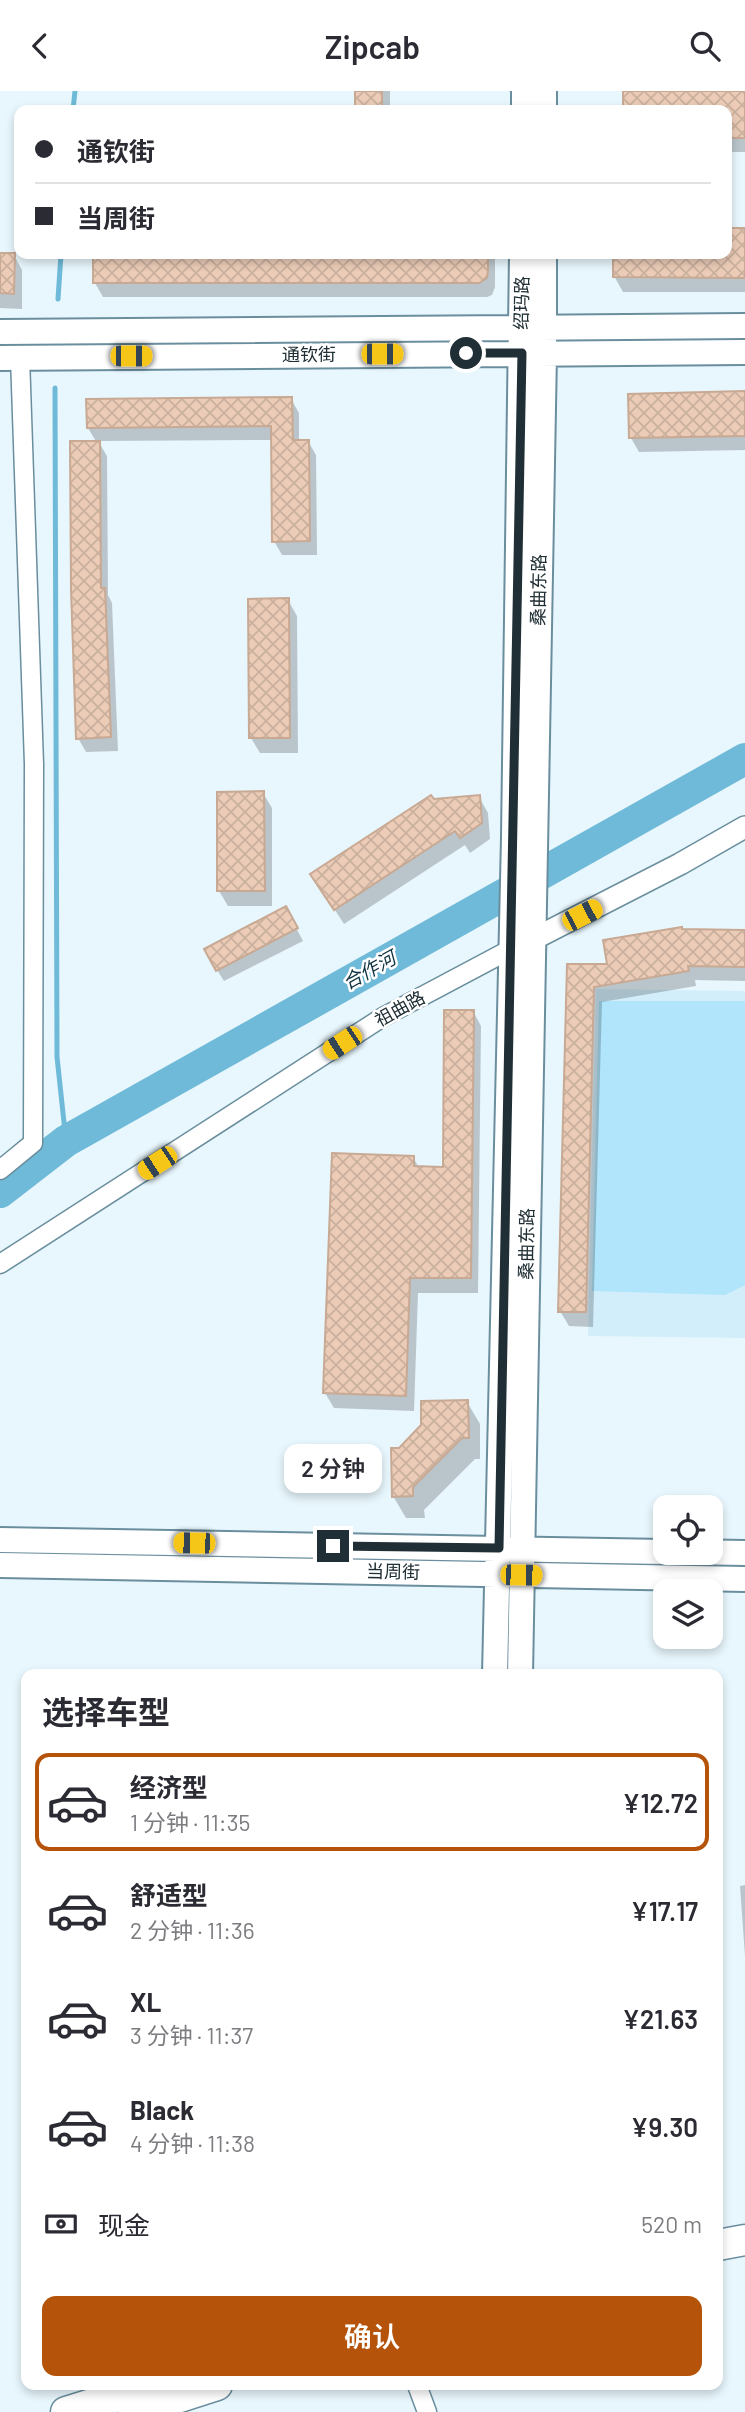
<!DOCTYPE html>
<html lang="zh">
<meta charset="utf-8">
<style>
:root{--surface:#fff;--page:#f7f7f7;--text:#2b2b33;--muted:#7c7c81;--line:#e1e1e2;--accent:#b45309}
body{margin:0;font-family:Barlow,"Noto Sans SC",sans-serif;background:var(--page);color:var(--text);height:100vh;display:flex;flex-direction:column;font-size:26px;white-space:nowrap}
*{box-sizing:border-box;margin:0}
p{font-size:23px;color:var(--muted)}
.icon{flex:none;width:38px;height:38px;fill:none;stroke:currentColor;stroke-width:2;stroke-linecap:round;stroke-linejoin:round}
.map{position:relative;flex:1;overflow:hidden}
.drawer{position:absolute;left:21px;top:1578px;width:702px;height:721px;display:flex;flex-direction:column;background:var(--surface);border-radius:14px;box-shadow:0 4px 10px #0003}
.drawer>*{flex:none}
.banner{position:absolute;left:14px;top:14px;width:718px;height:154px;border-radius:14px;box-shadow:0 4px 10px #0003;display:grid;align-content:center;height:154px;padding:0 21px;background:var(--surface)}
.controls{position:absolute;left:653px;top:1404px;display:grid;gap:14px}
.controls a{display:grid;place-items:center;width:70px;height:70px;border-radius:14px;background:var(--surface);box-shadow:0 4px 10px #0003;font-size:35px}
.end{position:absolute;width:32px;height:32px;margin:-16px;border:9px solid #202f35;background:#fff;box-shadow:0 0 0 4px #fff}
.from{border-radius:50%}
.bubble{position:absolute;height:49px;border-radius:14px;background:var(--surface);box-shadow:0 4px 10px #0003;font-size:23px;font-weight:600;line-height:49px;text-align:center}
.car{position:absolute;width:21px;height:42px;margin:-21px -10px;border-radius:9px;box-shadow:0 0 5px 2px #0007;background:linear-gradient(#f5c518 24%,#345 0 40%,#f5c518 0 76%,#345 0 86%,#f5c518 0)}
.banner b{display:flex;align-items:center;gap:24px;height:66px;font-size:26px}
.banner b+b{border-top:2px solid var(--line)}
.banner i{width:18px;height:18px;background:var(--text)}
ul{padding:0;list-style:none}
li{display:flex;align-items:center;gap:21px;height:98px;margin:0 14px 10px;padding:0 7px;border:4px solid transparent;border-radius:14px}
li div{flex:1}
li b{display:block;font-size:26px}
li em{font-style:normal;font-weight:600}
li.active{border-color:var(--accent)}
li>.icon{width:63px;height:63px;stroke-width:1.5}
h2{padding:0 21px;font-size:32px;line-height:84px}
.pay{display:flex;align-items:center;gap:18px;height:77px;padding:0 21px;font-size:26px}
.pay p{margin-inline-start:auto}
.action{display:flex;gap:14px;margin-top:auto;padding:14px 21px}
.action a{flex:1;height:80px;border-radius:14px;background:var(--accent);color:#fff;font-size:28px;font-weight:600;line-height:80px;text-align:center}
header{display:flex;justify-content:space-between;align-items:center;height:91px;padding:0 21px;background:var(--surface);font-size:32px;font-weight:600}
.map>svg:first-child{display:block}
</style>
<header><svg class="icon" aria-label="back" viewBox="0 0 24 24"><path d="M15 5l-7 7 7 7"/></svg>Zipcab<svg class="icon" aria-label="search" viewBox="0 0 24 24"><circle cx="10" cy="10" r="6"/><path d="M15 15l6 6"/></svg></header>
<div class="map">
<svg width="745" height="2321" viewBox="0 0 745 2321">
<defs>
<pattern id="building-cross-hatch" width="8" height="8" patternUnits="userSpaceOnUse" patternTransform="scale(1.75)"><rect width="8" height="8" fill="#ecccb7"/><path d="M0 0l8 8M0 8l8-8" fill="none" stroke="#cab09e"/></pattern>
</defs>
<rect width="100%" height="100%" fill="#e8f7fd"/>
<path fill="#d2eefa" d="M596 898 745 900V1247L588 1245Z"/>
<path fill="#b0e5fb" d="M599 910H745V1194L725 1204 592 1200Z"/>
<path fill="#0003" d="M357 0H390V19H357Z
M625 0H745V61H726V19H625Z
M745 139V201H623L614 185V163H726Z
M95 163H495V196L492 204 487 206H103L95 192Z
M0 164H14L22 179V218L0 217Z
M745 303V359L639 361 631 347Z
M291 308 299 322V351L308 350 316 364 317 464H282L274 450 273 349 98 350 107 365 108 504 112 512 118 660 86 661 78 647 97 352 88 337Z
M288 509 297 525 298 662H260L251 647Z
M263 702 272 717V815H228L219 800Z
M479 706 488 722 490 748 470 762 465 754 344 833 322 799 433 710Z
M292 829 303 850 224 890 217 879Z
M682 839 745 840V890L695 889 696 895 602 911 593 1236 569 1235 560 1220 569 874 609 875Z
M473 920 481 935 478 1202H418L414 1320 334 1317 325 1302 413 1066 419 1077H445Z
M467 1311 480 1333V1368H475L424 1419 425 1427H406L393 1405 400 1358Z
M745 1794V1865L740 1795Z"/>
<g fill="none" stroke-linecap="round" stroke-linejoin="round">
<path stroke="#6fbad8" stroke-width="5" d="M73 19 75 0
M58 208 61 163
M55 297 57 966 66 1050"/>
<path stroke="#6fbad8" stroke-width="32" d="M0 1101 66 1050 745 668"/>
</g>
<path fill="url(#building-cross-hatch)" stroke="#c8a994" stroke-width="2" d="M355 0H382V19H355Z
M623 0H745V47H726V19H623Z
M726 137H745V187L613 186V163H726Z
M0 162H15L14 203 0 202Z
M93 163H488V180L487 187 479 192H93Z
M745 300V345L629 347 628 303Z
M292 306 293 349H309L310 450 272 451 271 335 87 337 86 308Z
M70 350H100L101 497H105L111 646 76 648 71 498Z
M289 507 290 647H249L248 508Z
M264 700 265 800H217V701Z
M431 704 434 708 480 704 482 732 460 747 455 740 334 819 310 783Z
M286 815 298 837 216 880 204 858Z
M682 836V838L745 839V876L688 875 689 880 594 896 586 1221H558L567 873H607L603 849Z
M444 919H474L471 1187H410L406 1305 323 1302 332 1062 414 1065V1075L443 1076Z
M468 1309 469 1347H462L413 1396V1405L392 1406 391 1357H399L421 1334V1310Z"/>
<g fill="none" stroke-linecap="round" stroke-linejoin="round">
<g stroke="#6a8e9e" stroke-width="21">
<path id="minor" d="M0 1079 33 1052 34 673 20 266
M0 1173 383 926 511 858
M417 2294 427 2321"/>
</g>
<g stroke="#6a8e9e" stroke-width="24">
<path id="tertiary" d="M520 855 680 773 745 736"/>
</g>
<g stroke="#6a8e9e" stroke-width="28">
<path id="secondary" d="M544 0V19
M524 19V0
M0 241 745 235
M0 267 745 261
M0 1449 665 1461
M687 1461 745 1462
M0 1474 745 1488
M495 1584 514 746 522 163
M520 1584 544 262V163"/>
</g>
<g stroke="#6a8e9e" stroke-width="33">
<path id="trunk" d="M718 2154 745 2149
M66 2321 153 2294
M133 2321 217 2294"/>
</g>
<use href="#minor" stroke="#fff" stroke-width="18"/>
<use href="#tertiary" stroke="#fff" stroke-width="21"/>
<use href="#secondary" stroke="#fff" stroke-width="24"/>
<use href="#trunk" stroke="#fff" stroke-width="30"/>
</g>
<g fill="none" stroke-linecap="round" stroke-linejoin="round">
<path stroke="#202f35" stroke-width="9" d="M333 1455 499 1457 522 262H466"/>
</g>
<g text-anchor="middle" stroke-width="5" stroke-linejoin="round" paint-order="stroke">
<g font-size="18" fill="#202f35" stroke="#fff">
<text transform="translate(522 212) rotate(-89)" y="6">绍玛路</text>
<text x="309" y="270">通钦街</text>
<text transform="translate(539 499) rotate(-89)" y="6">桑曲东路</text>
<text transform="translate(400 918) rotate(-29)" y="6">祖曲路</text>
<text transform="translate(527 1153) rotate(-89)" y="6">桑曲东路</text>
<text transform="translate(393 1481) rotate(1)" y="6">当周街</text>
</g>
<g font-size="19" font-style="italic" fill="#0f3340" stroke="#fff">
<text transform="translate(369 879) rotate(-29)" y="7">合作河</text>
</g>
</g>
</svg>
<div class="controls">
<a><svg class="icon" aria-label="locate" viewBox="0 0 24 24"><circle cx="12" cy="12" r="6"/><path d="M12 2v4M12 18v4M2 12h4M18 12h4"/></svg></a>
<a><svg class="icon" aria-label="layers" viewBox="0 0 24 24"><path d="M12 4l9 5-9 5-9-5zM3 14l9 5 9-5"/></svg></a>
</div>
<i class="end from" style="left:466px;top:262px"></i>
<i class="end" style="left:333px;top:1455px"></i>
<div class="bubble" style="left:284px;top:1353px;width:98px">2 分钟</div>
<i class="car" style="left:382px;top:263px;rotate:90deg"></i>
<i class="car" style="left:131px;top:265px;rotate:90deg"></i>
<i class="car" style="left:582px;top:824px;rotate:63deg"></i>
<i class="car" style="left:342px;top:952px;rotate:237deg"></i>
<i class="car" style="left:157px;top:1072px;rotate:237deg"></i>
<i class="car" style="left:194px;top:1452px;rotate:271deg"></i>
<i class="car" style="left:521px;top:1484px;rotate:91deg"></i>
<div class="banner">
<b><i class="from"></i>通钦街</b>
<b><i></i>当周街</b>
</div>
<section class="drawer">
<h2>选择车型</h2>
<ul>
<li class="active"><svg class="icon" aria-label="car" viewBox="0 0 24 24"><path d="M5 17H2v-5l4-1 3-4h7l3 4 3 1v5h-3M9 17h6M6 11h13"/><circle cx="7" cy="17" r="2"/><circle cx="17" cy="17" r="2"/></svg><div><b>经济型</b><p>1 分钟 · 11:35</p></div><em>¥12.72</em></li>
<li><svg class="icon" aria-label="car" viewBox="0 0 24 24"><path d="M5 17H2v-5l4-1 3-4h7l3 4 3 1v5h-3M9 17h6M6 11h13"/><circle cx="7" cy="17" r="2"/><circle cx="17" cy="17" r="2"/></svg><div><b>舒适型</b><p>2 分钟 · 11:36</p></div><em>¥17.17</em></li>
<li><svg class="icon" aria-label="car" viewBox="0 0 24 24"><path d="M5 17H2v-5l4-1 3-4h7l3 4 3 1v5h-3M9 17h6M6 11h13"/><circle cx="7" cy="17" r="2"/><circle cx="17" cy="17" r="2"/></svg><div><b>XL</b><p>3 分钟 · 11:37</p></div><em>¥21.63</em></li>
<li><svg class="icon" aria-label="car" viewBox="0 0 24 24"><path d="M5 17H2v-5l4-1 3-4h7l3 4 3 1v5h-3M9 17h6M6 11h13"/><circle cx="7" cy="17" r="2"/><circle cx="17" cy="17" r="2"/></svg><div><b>Black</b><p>4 分钟 · 11:38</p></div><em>¥9.30</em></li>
</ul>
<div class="pay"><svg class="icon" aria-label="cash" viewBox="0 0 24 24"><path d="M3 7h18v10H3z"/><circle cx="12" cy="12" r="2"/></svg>现金<p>520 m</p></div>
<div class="action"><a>确认</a></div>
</section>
</div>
